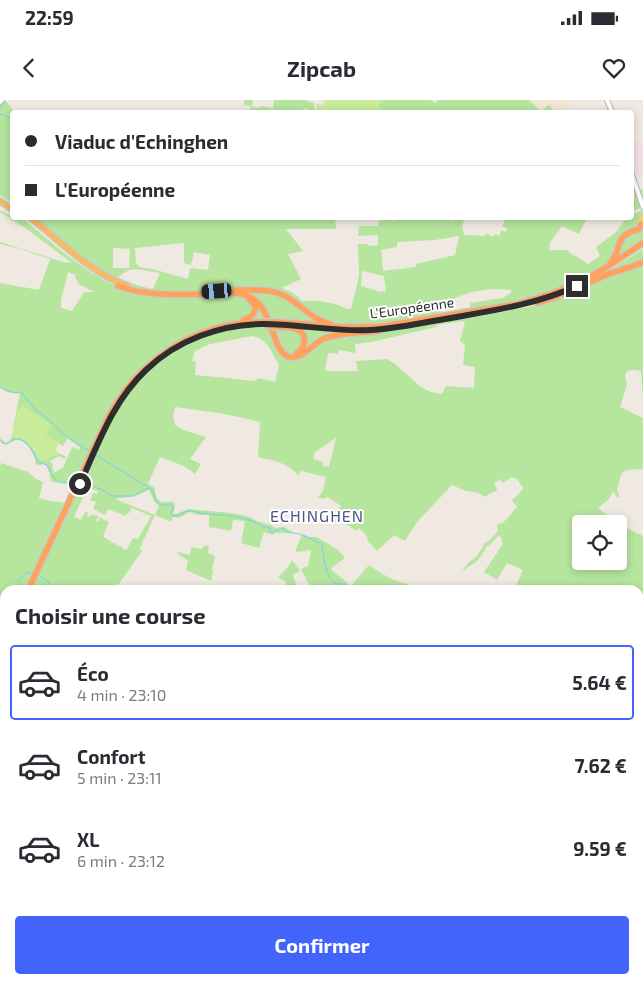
<!DOCTYPE html>
<html lang="fr">
<meta charset="utf-8">
<style>
:root{--surface:#fff;--page:#f2f2f3;--text:#2b2b33;--muted:#7c7c81;--line:#e1e1e2;--accent:#4264fb}
body{margin:0;font-family:"Exo 2",sans-serif;background:var(--page);color:var(--text);height:100vh;display:flex;flex-direction:column;font-size:19px;white-space:nowrap}
*{box-sizing:border-box;margin:0}
p{font-size:16px;color:var(--muted)}
.icon{flex:none;width:28px;height:28px;fill:none;stroke:currentColor;stroke-width:2;stroke-linecap:round;stroke-linejoin:round}
.map{position:relative;flex:1;overflow:hidden}
.details{position:absolute;left:0px;top:485px;width:644px;height:399px;display:flex;flex-direction:column;background:var(--surface);border-radius:15px 15px 0 0;box-shadow:0 2px 8px #0003}
.details>*{flex:none}
.hud{position:absolute;left:10px;top:10px;width:624px;height:110px;border-radius:5px;box-shadow:0 2px 8px #0003;display:grid;align-content:center;height:110px;padding:0 15px;background:var(--surface)}
.tools{position:absolute;left:572px;top:415px;display:grid;gap:10px}
.tools a{display:grid;place-items:center;width:55px;height:55px;border-radius:5px;background:var(--surface);box-shadow:0 2px 8px #0003;font-size:25px}
.end{position:absolute;width:22px;height:22px;margin:-11px;border:6px solid #2e2e2e;background:#fff;box-shadow:0 0 0 2px #fff}
.from{border-radius:50%}
.car{position:absolute;width:15px;height:30px;margin:-15px -8px;border-radius:6px;box-shadow:0 0 4px 1px #0007;background:linear-gradient(#222 24%,#8ab4d8 0 40%,#222 0 76%,#8ab4d8 0 86%,#222 0)}
.hud b{display:flex;align-items:center;gap:18px;height:48px;font-size:19px}
.hud b+b{border-top:1px solid var(--line)}
.hud i{width:12px;height:12px;background:var(--text)}
ul{padding:0;list-style:none}
li{display:flex;align-items:center;gap:15px;height:75px;margin:0 10px 8px;padding:0 5px;border:2px solid transparent;border-radius:5px}
li div{flex:1}
li b{display:block;font-size:19px}
li em{font-style:normal;font-weight:700}
li.active{border-color:var(--accent)}
li>.icon{width:45px;height:45px;stroke-width:1.5}
h2{padding:0 15px;font-size:22px;line-height:60px}
.button{display:flex;gap:10px;margin-top:auto;padding:10px 15px}
.button a{flex:1;height:58px;border-radius:5px;background:var(--accent);color:#fff;font-size:20px;font-weight:700;line-height:58px;text-align:center}
.status{display:flex;justify-content:space-between;align-items:center;height:35px;padding:0 25px;background:var(--surface);direction:ltr}
.status svg{height:14px;fill:currentColor}
header{display:flex;justify-content:space-between;align-items:center;height:65px;padding:0 15px;background:var(--surface);font-size:22px;font-weight:700}
.map>svg:first-child{display:block}
</style>
<div class="status"><b>22:59</b><svg viewBox="0 0 49 12"><path d="M0 12V9h3v3zM5 12V6h3v6zM10 12V3h3v9zM15 12V0h3v12zM26 1h20v11H26zM47 4h2v5h-2z"/></svg></div>
<header><svg class="icon" aria-label="back" viewBox="0 0 24 24"><path d="M15 5l-7 7 7 7"/></svg>Zipcab<svg class="icon" aria-label="heart" viewBox="0 0 24 24"><path d="M12 20l-8-8c-3-5 5-10 8-4 3-6 11-1 8 4z"/></svg></header>
<div class="map">
<svg width="643" height="883" viewBox="0 0 643 883">
<rect width="100%" height="100%" fill="#efe9e1"/>
<path fill="#f0e6d1" d="M529 0H572V2L562 12H554L549 4 541 12Z"/>
<path fill="#f5dfe0" d="M643 39V74L640 76 632 69 631 66V45Z"/>
<path fill="#b6e59e" fill-rule="evenodd" d="M245 0H253L252 7 259 8 260 6 273 8 274 0H305L314 3 315 12 304 8 302 12H250L251 6 243 5Z
M379 0H431L435 3 438 0H529L541 12 549 4 554 12H384L377 6 381 2Z
M6 1 11 7 14 12H12V103L0 95V5Z
M631 84H634L637 91 643 89V141L587 176 566 186 517 202 371 225H350L332 222 324 224 272 220C267 206 260 197 246 192V188C213 190 166 196 135 187 98 176 62 141 33 118H335L336 129H286L303 151 288 154 301 179 292 183 282 188C290 191 297 195 302 201 313 200 325 201 335 204 341 206 345 209 351 209L357 185 359 175 358 144H367L368 146 378 145V135L358 136 359 126H378L379 121 387 120 395 121 396 118H442L448 120 453 121 454 118H465L462 126 464 135 485 136 486 133 493 137 495 134 499 136 502 130 505 132 507 129 502 126 506 118H589L586 120 579 134 562 126 550 143 549 150H568L570 153 586 162V165L600 156 596 147 615 133 627 118H631V115L642 110 641 108 631 111ZM459 136 455 155 416 164V167L383 171 381 150 397 147V142L435 140ZM184 143V163L191 165 194 152 210 155 208 170 190 168 188 179 156 170 139 167 136 163 135 148ZM113 148 130 149 129 168H113ZM136 169 160 173 153 189 139 186 117 177 129 170ZM362 171 384 176 386 191 380 192 361 186ZM492 189 511 190V193L502 198 470 203V207L439 213 443 205 451 202 450 200 471 192Z
M0 110 7 114 12 115V118H22C53 143 85 174 123 189L242 197 255 202 267 219 246 221 245 219C227 223 209 227 191 234 183 238 175 244 167 248L171 254C199 235 236 224 270 228L278 250 283 256C286 248 278 236 275 228H298L345 232 343 239 347 238 348 236 405 228 481 216 528 207 549 201 595 179 643 149V298L641 271 633 270 627 271 625 275 627 284 620 307 643 318V369L628 370 623 372 621 375 617 389 620 398 616 396 613 391 609 399 598 408 618 424H581V461H619V424L643 436V528L639 526V490H514L523 470 507 463 497 480 484 472 503 444 500 435 495 439 491 444 487 446 481 456 476 462 462 471 468 463 475 458 484 446 483 444 489 441 498 431 497 426 498 424 503 423 517 407 512 400 519 394 523 388 517 379 512 377 503 383 499 379 494 384 497 389 496 391 489 394 486 397 476 392 466 391 452 385 417 422 405 441 394 435 377 451 368 441 367 436 359 428 356 431 348 425H347L335 416 341 406 328 397 323 399 318 397 323 391 326 377 301 371 298 375C287 362 274 361 258 357L260 322 225 314 175 307 173 316 175 325 184 330 206 337 190 359 201 364 195 374 184 366 160 357 148 384 155 388C155 412 174 396 175 405 175 408 174 411 173 413L176 414 188 409 231 413 247 416 257 421 270 425 276 428 285 427 287 429 292 431V433H275L273 435 264 432 259 448 241 443 245 421 233 420 231 431 209 427V415H198L189 412 179 418 173 417 171 422 155 415 139 450H143L140 454 118 485 132 489 131 490H33L34 487 29 485 26 490H5V530L0 538V367L1 363 28 372 36 379 43 382 39 398 50 401 66 403 72 384 52 382 49 375 63 368 72 347 79 350 80 347 68 338 63 346 45 335 52 325 17 313 15 326 13 329 20 293C14 294 5 292 0 287V183L39 190 50 159 20 149 0 144V142L63 162 72 163 28 130 0 112ZM68 172 76 175 75 177 80 185 95 192H84L72 211 61 208V200ZM462 221 465 222 460 241 465 245 463 265 475 267 474 288 446 286 442 294 431 292 421 287 395 264 387 259 356 261 358 271H325L328 253 338 254 339 250 356 253 355 244 371 242 436 227V225ZM252 236C269 239 271 252 279 265L275 282 258 278 256 281 195 275 196 262 192 261 195 251 210 244ZM336 338 329 367 323 366V362L313 359 315 352ZM87 388 98 391 97 394 93 393 90 400 96 402 93 409 105 415 108 409 125 416 126 414H128L132 408 151 416 138 439 133 438 127 449 123 450V448L119 445 118 447 117 445 113 442 112 444H111L112 442 105 438 103 436 109 422 100 418 98 422 96 421 97 418H99V417L92 414 89 417 87 416 88 413 86 411 81 420 74 417ZM149 390 154 401 159 406 155 415 115 399C130 396 134 398 149 390Z
M0 338 5 343 10 341 11 338C14 338 17 337 20 338 27 339 37 352 39 359L44 360 59 353 66 357 65 359 59 356 50 361 53 365 52 368 54 372 50 374 46 364 39 365 36 364C36 356 26 339 17 340 13 340 9 344 5 345L1 343Z
M302 434 310 437H317L338 450 345 458 331 468 333 471 351 486 369 465C377 471 385 476 394 480 402 483 410 483 416 490H319L316 485 310 487 301 469 308 466 311 450 295 452Z
M208 445 209 448 208 453 215 456 212 469 213 471 211 481 186 470 188 461 177 453 178 452 190 455 191 447 202 449 204 446Z
M292 460 300 471 293 475 298 490H286V482L278 477 288 467Z
M639 568 643 569V683L639 682Z
M5 583V752L0 757V588Z
M639 766 643 770V883H638L631 879H639Z
M0 787H5V855H0Z
M5 864V879H193L195 883H197H0V865Z
M259 879H351L354 883H256L255 881Z"/>
<path fill="#c9ec9a" d="M325 0H379L381 2 377 6 384 12H318L316 4 323 5Z
M22 305 52 325 46 335 59 343 55 350 59 353 44 360H40L34 348 29 345 24 339 20 338H11L13 329 15 326 17 312Z"/>
<g fill="none" stroke-linecap="round" stroke-linejoin="round">
<path stroke="#75cff0" stroke-width="1" d="M0 8 4 3V1
M0 14 11 18 12 20
M0 287C4 291 14 294 20 292L22 293 37 312 42 314 71 340 91 352
M0 340 6 344C8 343 10 341 13 340 24 334 35 354 38 362L47 365 51 373
M94 354 148 387
M52 374C55 380 58 382 65 383L74 377 77 378
M80 381 86 386H91L101 389 111 396H134L145 389 150 388C157 395 153 409 170 404L172 405 173 408 171 413 173 416C179 416 183 412 188 411 192 410 197 412 200 413 216 415 253 416 262 427H269L270 432 279 430 283 428 286 432 300 434 322 444C323 453 326 482 337 484 340 484 343 484 345 484L348 490
M40 476 48 481 49 487 48 490
M18 480 27 473H32
M639 597 641 598 640 604 643 607
M500 879 502 883"/>
<g stroke="#b4b7c1" stroke-width="6">
<path id="secondary" d="M607 0 612 12
M0 2 2 0
M631 72 643 107"/>
</g>
<g stroke="#c9c9c9" stroke-width="7">
<path id="primary" d="M643 117 640 121 643 125"/>
</g>
<g stroke="#c9c9c9" stroke-width="8">
<path id="trunk" d="M0 101 12 109
M31 118C61 142 90 172 127 186"/>
</g>
<g stroke="#c9c9c9" stroke-width="8">
<path id="motorway" d="M611 162C619 154 617 142 624 136 628 132 634 131 639 129L641 124
M118 186C147 196 175 195 205 194 219 194 236 190 250 197 273 207 272 254 290 257 302 259 313 244 323 239 340 232 361 233 379 231
M236 190C255 190 274 188 290 199 304 208 313 220 330 224
M538 203C562 196 584 185 606 175 618 170 631 168 643 162
M243 220C255 216 260 208 249 199
M278 222 342 227H377L518 204 551 194 580 182 602 170 643 143
M279 227C285 227 291 227 296 229 308 234 306 247 297 253
M28 490 108 318C138 260 198 221 264 222
M0 543 5 534
M0 556 5 545"/>
</g>
<use href="#secondary" stroke="#fff" stroke-width="4"/>
<use href="#primary" stroke="#f2d163" stroke-width="4.5"/>
<use href="#trunk" stroke="#f8ba60" stroke-width="5"/>
<use href="#motorway" stroke="#ffa35c" stroke-width="5.5"/>
<g stroke="#c9c9c9" stroke-width="8" stroke-linecap="butt">
<path id="motorway-bridge" d="M264 222H278
M265 225 279 227"/>
</g>
<use href="#motorway-bridge" stroke="#ffa35c" stroke-width="5.5"/>
</g>
<g fill="none" stroke-linecap="round" stroke-linejoin="round">
<path stroke="#2e2e2e" stroke-width="6" d="M80 384C98 344 113 301 146 270 177 240 221 224 264 224 299 224 334 232 370 230 395 229 420 223 445 219 490 211 535 205 577 186"/>
</g>
<g text-anchor="middle" stroke-width="4" stroke-linejoin="round" paint-order="stroke">
<g font-size="14" fill="#2e2e2e" stroke="#fff">
<text transform="translate(412 208) rotate(-8)" y="5">L'Européenne</text>
</g>
<g font-size="16" letter-spacing="1" fill="#4d5680" stroke="#fff">
<text x="317" y="422">ECHINGHEN</text>
</g>
</g>
</svg>
<div class="tools">
<a><svg class="icon" aria-label="locate" viewBox="0 0 24 24"><circle cx="12" cy="12" r="6"/><path d="M12 2v4M12 18v4M2 12h4M18 12h4"/></svg></a>
</div>
<i class="end from" style="left:80px;top:384px"></i>
<i class="end" style="left:577px;top:186px"></i>
<i class="car" style="left:217px;top:191px;rotate:266deg"></i>
<div class="hud">
<b><i class="from"></i>Viaduc d'Echinghen</b>
<b><i></i>L'Européenne</b>
</div>
<section class="details">
<h2>Choisir une course</h2>
<ul>
<li class="active"><svg class="icon" aria-label="car" viewBox="0 0 24 24"><path d="M5 17H2v-5l4-1 3-4h7l3 4 3 1v5h-3M9 17h6M6 11h13"/><circle cx="7" cy="17" r="2"/><circle cx="17" cy="17" r="2"/></svg><div><b>Éco</b><p>4 min · 23:10</p></div><em>5.64 €</em></li>
<li><svg class="icon" aria-label="car" viewBox="0 0 24 24"><path d="M5 17H2v-5l4-1 3-4h7l3 4 3 1v5h-3M9 17h6M6 11h13"/><circle cx="7" cy="17" r="2"/><circle cx="17" cy="17" r="2"/></svg><div><b>Confort</b><p>5 min · 23:11</p></div><em>7.62 €</em></li>
<li><svg class="icon" aria-label="car" viewBox="0 0 24 24"><path d="M5 17H2v-5l4-1 3-4h7l3 4 3 1v5h-3M9 17h6M6 11h13"/><circle cx="7" cy="17" r="2"/><circle cx="17" cy="17" r="2"/></svg><div><b>XL</b><p>6 min · 23:12</p></div><em>9.59 €</em></li>
</ul>
<div class="button"><a>Confirmer</a></div>
</section>
</div>
